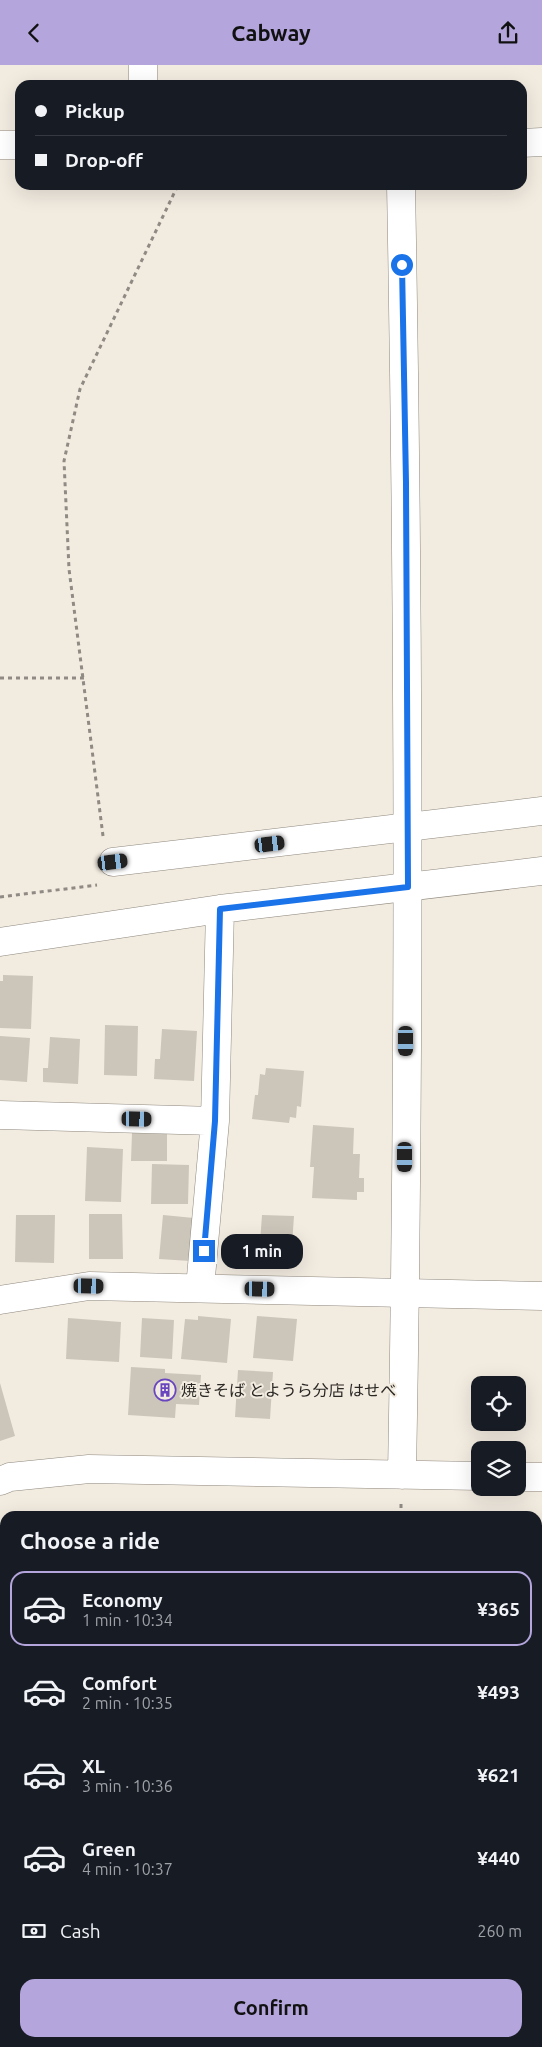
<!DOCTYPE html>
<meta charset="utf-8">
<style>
:root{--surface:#171b24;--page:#20242c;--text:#f1f3f6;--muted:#9ea1a6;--line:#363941;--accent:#b4a5dd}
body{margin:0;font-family:Ubuntu,"Noto Sans JP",sans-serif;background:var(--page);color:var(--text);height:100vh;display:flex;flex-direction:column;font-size:19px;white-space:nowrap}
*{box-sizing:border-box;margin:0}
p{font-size:16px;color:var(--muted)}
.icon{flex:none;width:28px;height:28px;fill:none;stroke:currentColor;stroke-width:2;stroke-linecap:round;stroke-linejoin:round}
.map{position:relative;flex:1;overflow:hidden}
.details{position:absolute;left:0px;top:1446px;width:542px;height:536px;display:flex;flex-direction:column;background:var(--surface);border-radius:15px 15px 0 0;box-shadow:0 5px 20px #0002}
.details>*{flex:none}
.top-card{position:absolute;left:15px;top:15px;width:512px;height:110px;border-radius:15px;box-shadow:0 5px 20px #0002;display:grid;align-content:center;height:110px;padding:0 20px;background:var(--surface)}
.tools{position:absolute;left:471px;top:1311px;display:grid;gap:10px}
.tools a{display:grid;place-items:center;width:55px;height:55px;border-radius:10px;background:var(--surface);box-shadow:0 5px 20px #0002;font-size:25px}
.end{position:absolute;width:22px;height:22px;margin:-11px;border:6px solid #1a73e8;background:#fff;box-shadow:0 0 0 2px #fff}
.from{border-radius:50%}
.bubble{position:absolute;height:35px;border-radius:15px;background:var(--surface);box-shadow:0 5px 20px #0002;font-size:16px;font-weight:700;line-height:35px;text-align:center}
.car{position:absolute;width:15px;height:30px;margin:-15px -8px;border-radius:6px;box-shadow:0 0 4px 1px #0007;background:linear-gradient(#222 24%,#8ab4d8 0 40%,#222 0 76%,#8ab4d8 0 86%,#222 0)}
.top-card b{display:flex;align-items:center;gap:18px;height:48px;font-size:19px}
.top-card b+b{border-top:1px solid var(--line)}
.top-card i{width:12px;height:12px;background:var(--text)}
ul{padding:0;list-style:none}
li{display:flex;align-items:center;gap:15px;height:75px;margin:0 10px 8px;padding:0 10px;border:2px solid transparent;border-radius:15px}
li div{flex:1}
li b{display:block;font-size:19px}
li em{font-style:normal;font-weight:700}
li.active{border-color:var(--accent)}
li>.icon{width:45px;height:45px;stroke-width:1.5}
h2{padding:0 20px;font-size:22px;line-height:60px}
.pay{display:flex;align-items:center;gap:12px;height:55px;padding:0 20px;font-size:19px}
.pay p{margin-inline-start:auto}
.cta{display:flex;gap:10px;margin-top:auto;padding:10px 20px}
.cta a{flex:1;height:58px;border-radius:15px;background:var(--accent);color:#111;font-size:20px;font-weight:700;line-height:58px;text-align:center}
header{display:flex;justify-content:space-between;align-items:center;height:65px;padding:0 20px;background:var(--accent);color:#111;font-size:22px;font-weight:700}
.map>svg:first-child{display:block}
</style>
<header><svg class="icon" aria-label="back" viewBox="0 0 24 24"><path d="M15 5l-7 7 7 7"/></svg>Cabway<svg class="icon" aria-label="share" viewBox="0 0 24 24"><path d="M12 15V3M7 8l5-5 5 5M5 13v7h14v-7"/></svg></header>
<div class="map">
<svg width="542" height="1982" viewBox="0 0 542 1982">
<rect width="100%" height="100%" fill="#f2ebe0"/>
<path fill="#ccc5ba" d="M3 910 33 911 31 964 0 963V916H3Z
M105 960 138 961 137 1011 104 1010Z
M162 964 197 966 194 1016 154 1014 155 994H160Z
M0 971 30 973 27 1017 0 1015Z
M50 972 80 974 78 1019 43 1017V1003H48Z
M266 1003 304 1006 301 1042 297 1041 296 1053 290 1052 289 1058 252 1054 255 1030H258L260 1009 265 1010Z
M313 1060 354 1063 353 1089H360L359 1113H364V1127H357V1135L312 1133 314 1102H310Z
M132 1068 167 1069V1096H131Z
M87 1082 123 1084 121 1137 85 1136Z
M152 1099 189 1100 188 1139H151Z
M89 1149H122L123 1194H89Z
M16 1150H55L54 1198 15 1197Z
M163 1150 194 1153 190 1196 159 1194Z
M262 1150 294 1151 291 1194 259 1192Z
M198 1251 231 1254 227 1298 181 1294 185 1254 198 1255Z
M257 1251 297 1254 293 1296 253 1293Z
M68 1253 121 1257 119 1297 66 1294Z
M142 1253 174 1255 172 1294 140 1292Z
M131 1302 165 1304V1308L201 1310 199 1340 176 1339 175 1353 128 1350Z
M238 1305 273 1307 270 1354 235 1352Z
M0 1318 15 1371 0 1376Z
M538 1911H542V1950H538Z
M169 1978H210L209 1982H169Z
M433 1978H474V1982H432Z"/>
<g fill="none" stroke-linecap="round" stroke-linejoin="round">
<g stroke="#8f887e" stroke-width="29">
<path id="street" d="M143 0V20
M113 797 542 746
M0 877 220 844 542 806
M0 1050 215 1056
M200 1223 215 1056 220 844
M0 1235 89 1221 542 1231
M538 1591H542
M0 1629 5 1625
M0 1761H5
M538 1769H542
M0 1942H5
M389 1982V1978"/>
</g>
<g stroke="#8f887e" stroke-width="29">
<path id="secondary" d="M522 78 542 77
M0 80H20
M401 120C409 550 410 980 402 1410
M518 1412H542
M0 1416 10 1412 89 1404 480 1411"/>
</g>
<path stroke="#8f8a83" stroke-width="3" stroke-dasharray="4 4" stroke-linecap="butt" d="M0 613H84
M103 771 69 504 64 396 80 324 178 120
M0 832 97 820
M401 1451V1437"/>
<use href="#street" stroke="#fff" stroke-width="28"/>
<use href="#secondary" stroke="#fff" stroke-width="28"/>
</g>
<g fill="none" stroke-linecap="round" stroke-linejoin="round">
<path stroke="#1a73e8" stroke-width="6" d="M204 1186 215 1056 220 844 408 822 406 418 402 200"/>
</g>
<defs>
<g id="building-ring" transform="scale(1.125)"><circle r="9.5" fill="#f2ebe0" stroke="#6946bf" stroke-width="1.5"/><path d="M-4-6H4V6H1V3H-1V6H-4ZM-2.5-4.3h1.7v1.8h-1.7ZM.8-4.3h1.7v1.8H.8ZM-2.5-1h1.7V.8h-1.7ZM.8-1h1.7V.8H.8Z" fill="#6946bf"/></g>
</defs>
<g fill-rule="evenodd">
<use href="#building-ring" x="165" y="1325"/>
</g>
<g text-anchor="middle" stroke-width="4" stroke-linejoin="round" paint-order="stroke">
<g font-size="16" fill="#2a2723" stroke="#f2ebe0" text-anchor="start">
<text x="181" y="1331">焼きそば とようら分店 はせべ</text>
</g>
</g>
</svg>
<div class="tools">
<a><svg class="icon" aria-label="locate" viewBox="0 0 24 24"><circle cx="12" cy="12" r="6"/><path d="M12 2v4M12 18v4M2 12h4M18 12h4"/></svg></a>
<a><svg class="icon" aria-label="layers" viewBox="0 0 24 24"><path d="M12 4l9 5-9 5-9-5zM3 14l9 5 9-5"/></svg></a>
</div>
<i class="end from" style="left:402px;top:200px"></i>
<i class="end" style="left:204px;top:1186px"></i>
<div class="bubble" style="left:221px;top:1169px;width:82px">1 min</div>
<i class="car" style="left:270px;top:779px;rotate:83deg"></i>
<i class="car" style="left:113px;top:797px;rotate:83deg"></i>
<i class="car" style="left:406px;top:976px;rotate:180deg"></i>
<i class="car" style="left:137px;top:1054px;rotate:91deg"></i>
<i class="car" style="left:405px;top:1092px;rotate:180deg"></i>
<i class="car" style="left:89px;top:1221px;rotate:91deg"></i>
<i class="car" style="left:260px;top:1224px;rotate:91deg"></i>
<div class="top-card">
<b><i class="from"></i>Pickup</b>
<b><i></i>Drop-off</b>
</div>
<section class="details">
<h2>Choose a ride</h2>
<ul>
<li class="active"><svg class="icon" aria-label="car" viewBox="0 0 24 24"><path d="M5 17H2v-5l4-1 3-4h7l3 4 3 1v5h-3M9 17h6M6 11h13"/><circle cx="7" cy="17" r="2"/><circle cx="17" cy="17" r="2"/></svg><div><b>Economy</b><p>1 min · 10:34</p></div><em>¥365</em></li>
<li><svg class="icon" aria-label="car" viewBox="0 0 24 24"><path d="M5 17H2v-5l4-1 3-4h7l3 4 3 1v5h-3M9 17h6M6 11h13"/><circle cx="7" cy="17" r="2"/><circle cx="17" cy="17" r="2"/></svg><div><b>Comfort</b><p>2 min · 10:35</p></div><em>¥493</em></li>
<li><svg class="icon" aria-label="car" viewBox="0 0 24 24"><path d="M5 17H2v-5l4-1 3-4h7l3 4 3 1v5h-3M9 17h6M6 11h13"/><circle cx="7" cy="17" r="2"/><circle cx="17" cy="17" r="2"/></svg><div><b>XL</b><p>3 min · 10:36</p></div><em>¥621</em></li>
<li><svg class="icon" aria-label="car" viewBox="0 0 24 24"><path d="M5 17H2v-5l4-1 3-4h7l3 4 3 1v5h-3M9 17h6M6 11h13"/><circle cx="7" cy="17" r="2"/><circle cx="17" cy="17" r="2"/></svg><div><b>Green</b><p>4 min · 10:37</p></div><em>¥440</em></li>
</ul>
<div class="pay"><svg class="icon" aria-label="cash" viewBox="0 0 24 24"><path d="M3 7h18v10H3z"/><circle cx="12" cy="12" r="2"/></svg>Cash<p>260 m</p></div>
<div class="cta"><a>Confirm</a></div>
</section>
</div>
